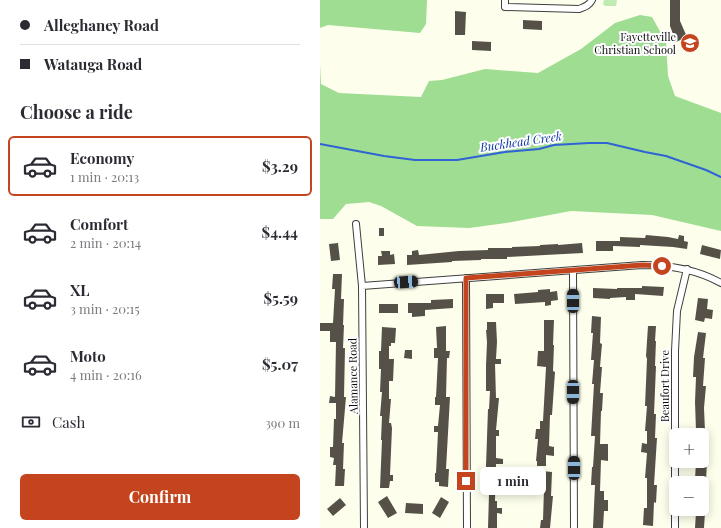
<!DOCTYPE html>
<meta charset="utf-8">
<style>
:root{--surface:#fff;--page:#f2f2f3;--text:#2b2b33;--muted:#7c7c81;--line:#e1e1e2;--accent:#c4451d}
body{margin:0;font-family:"Playfair Display",serif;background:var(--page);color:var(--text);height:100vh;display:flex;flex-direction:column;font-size:15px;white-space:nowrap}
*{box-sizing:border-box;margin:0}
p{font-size:13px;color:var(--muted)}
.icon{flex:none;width:22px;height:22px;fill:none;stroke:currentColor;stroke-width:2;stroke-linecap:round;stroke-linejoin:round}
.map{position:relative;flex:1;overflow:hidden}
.side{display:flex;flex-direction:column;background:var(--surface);width:320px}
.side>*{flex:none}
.hud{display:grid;align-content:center;height:88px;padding:0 20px;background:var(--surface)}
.fabs{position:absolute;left:349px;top:428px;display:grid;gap:8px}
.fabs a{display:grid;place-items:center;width:40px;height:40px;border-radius:6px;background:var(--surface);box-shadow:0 2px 10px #0003;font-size:20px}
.end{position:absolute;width:18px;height:18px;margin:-9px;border:5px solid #c4451d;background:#fff;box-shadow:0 0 0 2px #fff}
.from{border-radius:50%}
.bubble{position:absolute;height:28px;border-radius:6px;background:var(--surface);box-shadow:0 2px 10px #0003;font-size:13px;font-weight:700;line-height:28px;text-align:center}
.car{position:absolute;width:12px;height:24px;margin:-12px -6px;border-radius:5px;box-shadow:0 0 3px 1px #0007;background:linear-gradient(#222 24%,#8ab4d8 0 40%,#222 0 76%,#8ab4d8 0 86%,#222 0)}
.hud b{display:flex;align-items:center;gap:14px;height:38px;font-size:15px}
.hud b+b{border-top:1px solid var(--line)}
.hud i{width:10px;height:10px;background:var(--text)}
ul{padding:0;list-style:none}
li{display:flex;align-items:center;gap:12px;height:60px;margin:0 8px 6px;padding:0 12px;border:2px solid transparent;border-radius:6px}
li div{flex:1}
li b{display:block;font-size:15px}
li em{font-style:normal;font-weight:700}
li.selected{border-color:var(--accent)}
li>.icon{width:36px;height:36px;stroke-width:1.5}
h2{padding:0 20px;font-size:18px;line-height:48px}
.pay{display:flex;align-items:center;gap:10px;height:44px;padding:0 20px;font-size:15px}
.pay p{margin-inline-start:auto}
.primary-button{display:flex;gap:8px;margin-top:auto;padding:8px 20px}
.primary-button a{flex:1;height:46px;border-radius:6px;background:var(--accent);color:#fff;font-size:16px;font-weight:700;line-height:46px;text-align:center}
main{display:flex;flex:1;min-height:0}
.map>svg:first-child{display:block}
</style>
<main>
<section class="side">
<div class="hud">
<b><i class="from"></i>Alleghaney Road</b>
<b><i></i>Watauga Road</b>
</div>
<h2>Choose a ride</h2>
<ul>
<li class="selected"><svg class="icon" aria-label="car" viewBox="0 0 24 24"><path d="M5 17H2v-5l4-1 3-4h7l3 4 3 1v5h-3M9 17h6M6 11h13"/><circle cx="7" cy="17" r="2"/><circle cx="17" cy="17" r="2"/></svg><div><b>Economy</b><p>1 min · 20:13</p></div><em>$3.29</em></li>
<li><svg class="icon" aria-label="car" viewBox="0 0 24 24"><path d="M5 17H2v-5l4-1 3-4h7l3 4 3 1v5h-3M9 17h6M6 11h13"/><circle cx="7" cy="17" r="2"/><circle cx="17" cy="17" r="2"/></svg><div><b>Comfort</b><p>2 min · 20:14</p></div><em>$4.44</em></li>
<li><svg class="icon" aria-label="car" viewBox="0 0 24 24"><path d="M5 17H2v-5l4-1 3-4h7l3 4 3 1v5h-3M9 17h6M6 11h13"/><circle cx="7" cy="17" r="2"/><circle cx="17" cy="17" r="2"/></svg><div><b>XL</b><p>3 min · 20:15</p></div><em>$5.59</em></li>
<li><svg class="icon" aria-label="car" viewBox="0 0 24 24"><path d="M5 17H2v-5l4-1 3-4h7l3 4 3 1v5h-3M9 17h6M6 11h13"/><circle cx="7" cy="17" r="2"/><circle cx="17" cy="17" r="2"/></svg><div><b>Moto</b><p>4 min · 20:16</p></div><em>$5.07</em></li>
</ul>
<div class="pay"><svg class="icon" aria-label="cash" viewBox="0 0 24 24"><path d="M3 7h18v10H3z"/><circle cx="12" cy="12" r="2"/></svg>Cash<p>390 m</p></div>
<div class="primary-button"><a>Confirm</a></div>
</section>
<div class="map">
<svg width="401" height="528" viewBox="0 0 401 528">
<rect width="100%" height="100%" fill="#fdffec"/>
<path fill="#c0ecb3" d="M284 0H297L296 6H285L283 4Z"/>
<path fill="#9edd92" d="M0 0H107L106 24 100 33 8 25 0 28Z
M320 15 332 17 346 42 348 76 355 96 401 113V231L332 215 251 211 186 223 149 228 97 226 61 206 49 202 26 204 13 219H0V64L1 84 19 93 101 97 109 81 122 80 165 69 218 73 261 49 295 23Z"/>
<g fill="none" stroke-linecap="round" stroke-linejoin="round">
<path stroke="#3063d5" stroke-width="2" d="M0 144 64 156 95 160H137L185 152 219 149 234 145 269 143H287L325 152 346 156 386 170 401 177"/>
</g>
<path fill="#565148" d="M350 0H360V21L367 37 356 42 350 26Z
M135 11 146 12 145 35H135Z
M203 20 222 21V30L203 29Z
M152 41 171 42V51L152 50Z
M59 228H64V236H59Z
M326 235 348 237 358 239 359 235 364 236V241L368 242 367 249 353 247 320 245V247L293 246V251H276V241H300V237L325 238Z
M18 243 20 260 11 261 9 244Z
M262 243 263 253 187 257V259H161V260L132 261V262L87 265V255H92V251L98 250 99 255 139 251 168 250V248H192V247L220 246V245L238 244V245Z
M382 245 401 250 400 259 380 254Z
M61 251H70V255L74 254 75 264 58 265V256H62Z
M13 274H22L21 299H24L23 325H24L23 348H25L24 397H26L22 443H24L23 469H25L24 486H15L16 465H13L14 458 10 457V447H13L14 419H16V403H9L10 396 15 397 16 342H10V331H0V323H13L15 289H12Z
M322 286 344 287 343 296 315 294V300H306V297L290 298V299L273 298V288L297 289V288H322Z
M230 289V292L237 291 238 300 231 301V305L225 306V302L195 304 194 294 218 292V290Z
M166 294H184V303H173V308L166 309Z
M378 298 388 299 387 309 393 310 392 319 385 318 384 322 375 320Z
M133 299V308L105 310V316L92 317V313H88V303H111V300Z
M59 304H78V313H59Z
M272 316 281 317 280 343 282 344 280 367H282L280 393H283L282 411H281L280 444H288V461L281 460 280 491H284V500H288V511H284L283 528H273L275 485H271L272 467H273L275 436H271L274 384H272L274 360H271L273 333H271Z
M224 320H234L233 345H234L233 371 235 372 232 415H230L229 446 234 447V456L226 455V466H217V461H216L218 439H215L216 429H220V421H223L226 367 217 366 218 351H224Z
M167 322H176L177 342 176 359H181V364H175L176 398H179L176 430H179V436H176V458L183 459V464H176L175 501H177V508H182V514L177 513V528H168L169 494H165L168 409H169L170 391H166V365L167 342 166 330H167Z
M126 326V351H130L129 358H127L126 397H130L126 469H129L128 487 119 486V482H115V473H116L118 432H114V426H118L120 405H115V397H116L118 358H114V348H117L116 327Z
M328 326H336L335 341H336L335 366H336L334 414H336L335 438H337L334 485H337L336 503 334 502 333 526 323 525 324 508H327V478H325L327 453 321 452 322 443 327 444V431H325L327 406H325L327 359 326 356Z
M62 327 76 328 75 343H71V346H69V359H74L73 381H69V399H71L69 423H71L72 428 70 475H73V481H70L69 488H60L62 440H61L62 416H60L62 392H60L61 369H59V351H61Z
M378 332 386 333 383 358H385L383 386H386L384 408 385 431H376L375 402 376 377H373L374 357Z
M85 350H92V359L84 358Z
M376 461H387L386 481 375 480Z
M222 471 232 472 231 496H233L230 528H220L221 520H223L224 489H221Z
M67 496 77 513 68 518 58 502Z
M121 497 129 502 120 518 112 513Z
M20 498 26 505 13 516 7 509Z
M86 503 103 504V514L85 513Z
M376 512H385L384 528H375Z"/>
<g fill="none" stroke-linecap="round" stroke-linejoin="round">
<g stroke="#3f3f3f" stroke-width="8">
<path id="minor" d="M185 0V7L259 9C264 7 269 6 272 0
M36 224 42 286 44 528
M253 271 254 528
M146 278 147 528
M42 286 322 265C350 265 376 269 401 283
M355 528V351L357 311 367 269"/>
</g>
<use href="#minor" stroke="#fff" stroke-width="6"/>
</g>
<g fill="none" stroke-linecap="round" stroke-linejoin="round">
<path stroke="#c4451d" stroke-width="5" d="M146 481V278L322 265 342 266"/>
</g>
<defs>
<g id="school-disc" transform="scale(1)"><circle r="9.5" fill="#c4451d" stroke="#fff"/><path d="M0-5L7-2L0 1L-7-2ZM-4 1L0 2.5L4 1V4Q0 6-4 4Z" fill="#fff"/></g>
</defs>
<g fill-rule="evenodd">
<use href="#school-disc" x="370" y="43"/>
</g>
<g text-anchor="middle" stroke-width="4" stroke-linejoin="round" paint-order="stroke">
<g font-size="11" fill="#0c0c0c" stroke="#fff" text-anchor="end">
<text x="356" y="41">Fayetteville<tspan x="356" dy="13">Christian School</tspan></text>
</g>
<g font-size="11" fill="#0c0c0c" stroke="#fff">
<text transform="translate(33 376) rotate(-91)" y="4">Alamance Road</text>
<text transform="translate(345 386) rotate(-90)" y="4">Beaufort Drive</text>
</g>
<g font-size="12" font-style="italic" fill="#0f38a5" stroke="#fff">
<text transform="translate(201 142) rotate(-8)" y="4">Buckhead Creek</text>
</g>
</g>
</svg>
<div class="fabs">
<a>+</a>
<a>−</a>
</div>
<i class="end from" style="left:342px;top:266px"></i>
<i class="end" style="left:146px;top:481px"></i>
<div class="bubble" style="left:160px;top:467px;width:66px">1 min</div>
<i class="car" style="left:86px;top:282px;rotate:86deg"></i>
<i class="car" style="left:253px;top:301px;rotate:0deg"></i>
<i class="car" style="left:253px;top:392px;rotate:180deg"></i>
<i class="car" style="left:254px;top:468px;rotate:0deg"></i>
</div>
</main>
